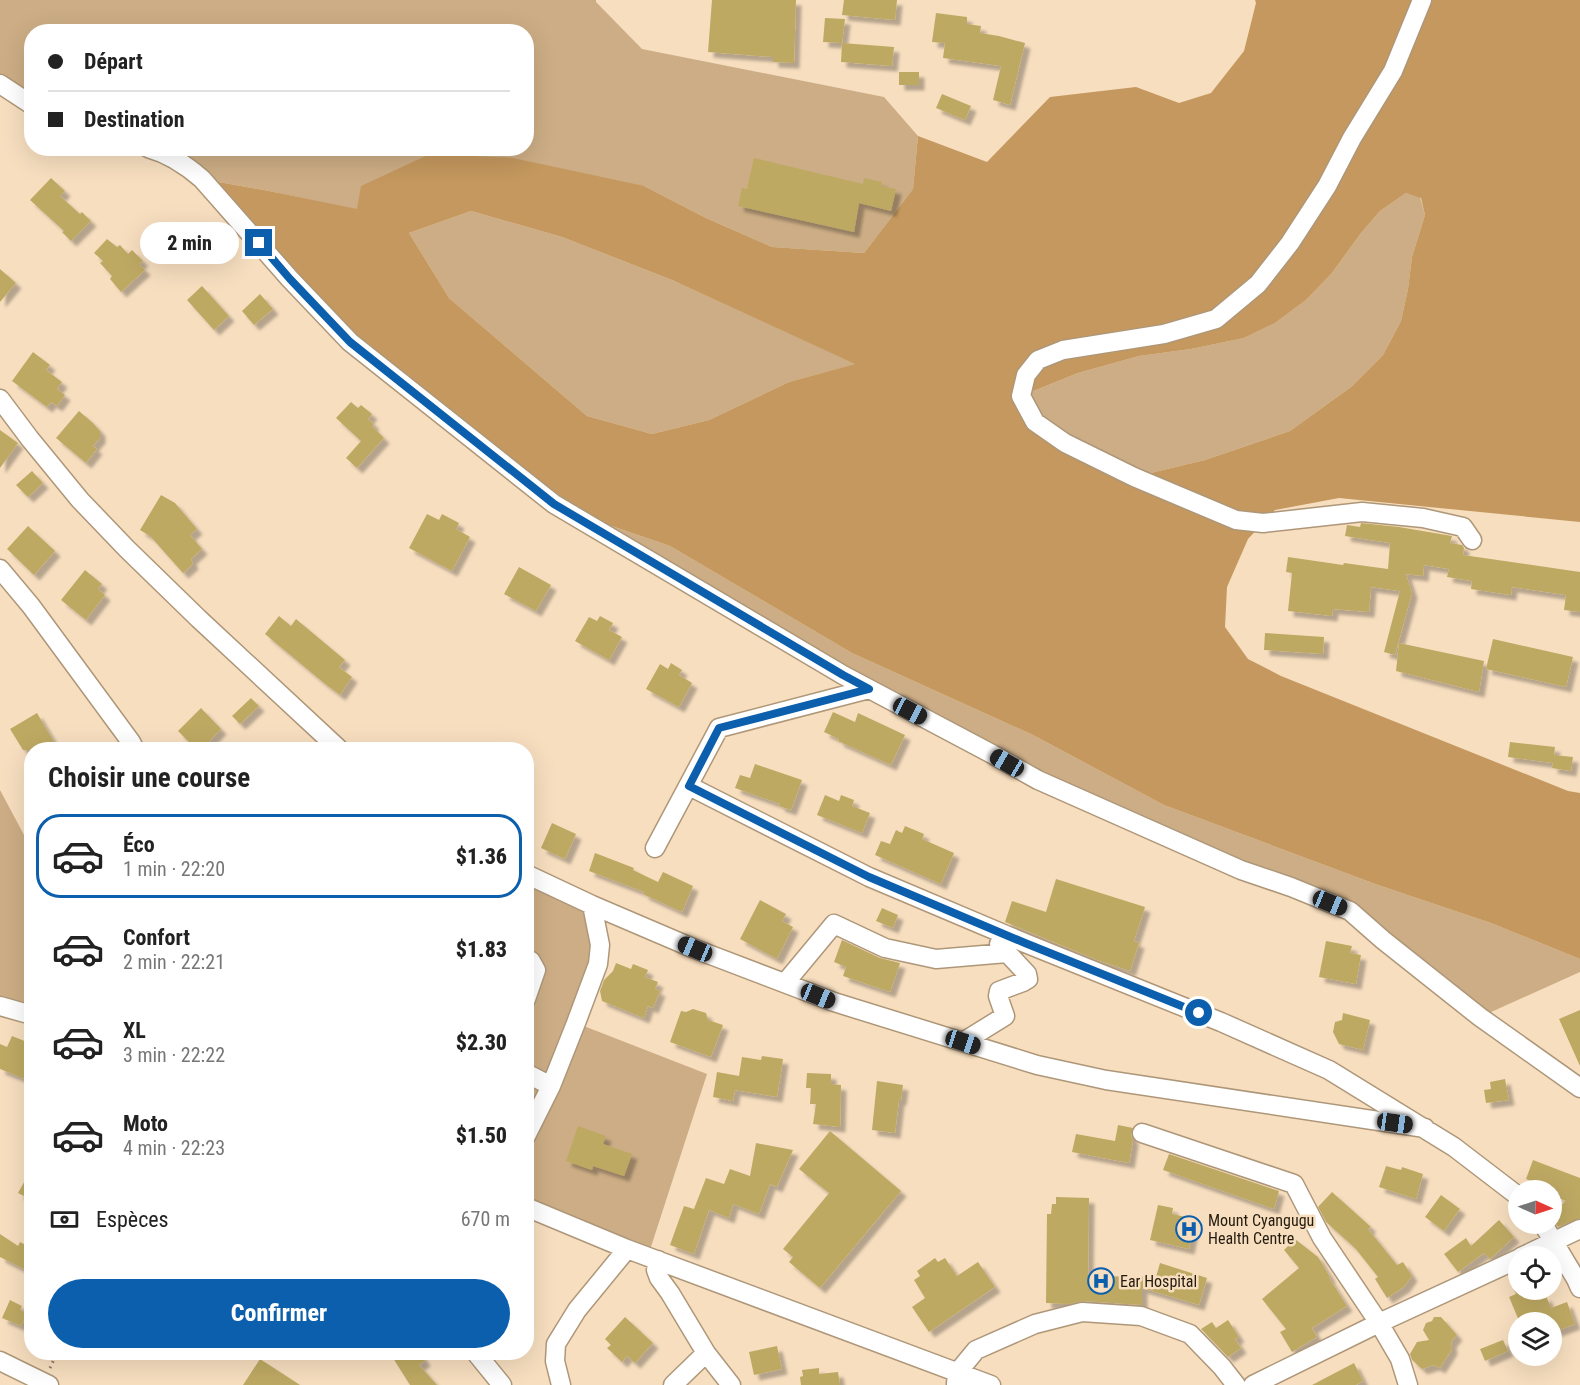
<!DOCTYPE html>
<html lang="fr">
<meta charset="utf-8">
<style>
:root{--surface:#fff;--page:#f2f2f2;--text:#222;--muted:#767676;--line:#e0e0e0;--accent:#0c5fad}
body{margin:0;font-family:"Roboto Condensed",sans-serif;background:var(--page);color:var(--text);height:100vh;display:flex;flex-direction:column;font-size:22px;white-space:nowrap}
*{box-sizing:border-box;margin:0}
p{font-size:20px;color:var(--muted)}
.icon{flex:none;width:33px;height:33px;fill:none;stroke:currentColor;stroke-width:2;stroke-linecap:round;stroke-linejoin:round}
.map{position:relative;flex:1;overflow:hidden}
.sheet{position:absolute;left:24px;top:742px;width:510px;height:618px;display:flex;flex-direction:column;background:var(--surface);border-radius:24px;box-shadow:0 6px 24px #0002}
.sheet>*{flex:none}
.top-card{position:absolute;left:24px;top:24px;width:510px;height:132px;border-radius:24px;box-shadow:0 6px 24px #0002;display:grid;align-content:center;height:132px;padding:0 24px;background:var(--surface)}
.needle{width:39px;rotate:93deg}
.controls{position:absolute;left:1508px;top:1180px;display:grid;gap:12px}
.controls a{display:grid;place-items:center;width:54px;height:54px;border-radius:50%;background:var(--surface);box-shadow:0 6px 24px #0002;font-size:30px}
.end{position:absolute;width:27px;height:27px;margin:-14px;border:8px solid #0c5fad;background:#fff;box-shadow:0 0 0 3px #fff}
.from{border-radius:50%}
.bubble{position:absolute;height:42px;border-radius:21px;background:var(--surface);box-shadow:0 6px 24px #0002;font-size:20px;font-weight:800;line-height:42px;text-align:center}
.car{position:absolute;width:18px;height:36px;margin:-18px -9px;border-radius:8px;box-shadow:0 0 4px 2px #0007;background:linear-gradient(#222 24%,#8ab4d8 0 40%,#222 0 76%,#8ab4d8 0 86%,#222 0)}
.top-card b{display:flex;align-items:center;gap:21px;height:57px;font-size:22px}
.top-card b+b{border-top:2px solid var(--line)}
.top-card i{width:15px;height:15px;background:var(--text)}
ul{padding:0;list-style:none}
li{display:flex;align-items:center;gap:18px;height:84px;margin:0 12px 9px;padding:0 12px;border:3px solid transparent;border-radius:24px}
li div{flex:1}
li b{display:block;font-size:22px}
li em{font-style:normal;font-weight:800}
li.active{border-color:var(--accent)}
li>.icon{width:54px;height:54px;stroke-width:1.5}
h2{padding:0 24px;font-size:27px;line-height:72px}
.pay{display:flex;align-items:center;gap:15px;height:66px;padding:0 24px;font-size:22px}
.pay p{margin-inline-start:auto}
.primary-button{display:flex;gap:12px;margin-top:auto;padding:12px 24px}
.primary-button a{flex:1;height:69px;border-radius:36px;background:var(--accent);color:#fff;font-size:24px;font-weight:800;line-height:69px;text-align:center}
.map>svg:first-child{display:block}
</style>
<div class="map">
<svg width="1580" height="1385" viewBox="0 0 1580 1385">
<defs>
<filter id="shadow"><feDropShadow dx="5.5" dy="5.5" stdDeviation="1.5" flood-color="#0004"/></filter>
</defs>
<rect width="100%" height="100%" fill="#f7debf"/>
<path fill="#ccad85" d="M0 0H596V2L642 49 884 97 918 136 913 189 864 253 772 247 706 218 644 186 357 210 269 191 202 179 148 149 526 148V32H32L31 105 0 84Z
M1406 193 1420 197 1425 215 1412 257 1408 289 1401 321 1383 355 1351 387 1290 431 1205 460 1134 477 1065 443 1021 396 1078 373 1139 356 1191 349 1244 338 1275 323 1306 300 1332 273 1361 233 1380 211Z
M471 211 562 237 672 280 856 364 789 382 709 420 652 434 587 416 449 298 409 233Z
M565 510 670 546 852 653 1033 735 1164 805 1378 885 1491 923 1580 959V972L1480 1017 1350 911 1067 795Z
M0 790 31 848V1015L0 1006Z
M526 874 592 905 600 945 576 1023 707 1074 648 1256 527 1207Z"/>
<path fill="#c4985e" fill-rule="evenodd" d="M1255 0H1580V522L1339 498 1275 510 1248 539 1227 587 1225 627 1248 659 1281 676 1568 791 1580 793V959L1491 923 1378 885 1164 805 1033 735 852 653 670 546 565 510 350 342 202 179 269 191 357 209 361 186 430 154 513 158 644 186 706 218 772 247 864 253 913 189 918 136 987 162 1050 97 1136 87 1179 103 1211 93 1244 51 1256 3ZM1406 193 1421 198 1425 215 1412 257 1408 289 1401 321 1383 355 1351 387 1290 431 1205 460 1134 477 1034 422 1021 396 1078 373 1139 356 1191 349 1244 338 1275 323 1306 300 1332 273 1361 233 1380 211ZM471 211 562 237 672 280 855 364 789 382 709 420 652 434 587 416 449 298 409 233Z"/>
<path fill="#bea964" filter="url(#shadow)" d="M712 0H796L794 63 773 62V57L708 52Z
M844 0H897L895 20 842 15Z
M936 13 967 17V24L981 26 980 33 999 36 1025 43 1010 105 993 100 1001 66 943 58 945 43 932 42Z
M825 18 845 19 842 43 823 42Z
M842 43 894 47 892 66 841 62Z
M899 72H919V85H899Z
M942 94 971 106 965 120 936 108Z
M754 158 863 184 864 178 882 182 881 186 896 189 891 211 859 203 854 232 738 206 742 188 747 189Z
M51 178 65 191 60 196 80 214 82 212 91 221 71 241 62 232 64 231 30 200Z
M107 239 117 247 120 245 128 254 132 250 143 261 139 264 145 270 121 292 110 279 112 276 100 263 103 261 94 253Z
M0 269 16 283 0 302Z
M202 286 229 316 214 330 187 300Z
M260 294 273 309 254 325 242 311Z
M33 352 50 365 46 370 62 382 57 389 65 395 57 406 51 402 47 407 12 381Z
M351 402 358 408 361 405 372 414 368 419 374 424 372 426 384 438 357 468 346 458 361 441 336 418Z
M79 411 93 423 100 431V438L93 446 97 449 86 463 56 438Z
M0 430 18 443 0 468Z
M32 471 43 483 28 497 16 485Z
M161 495 175 503 197 529 190 535 202 549 191 559 193 564 183 573 150 536 140 530Z
M427 514 439 520 442 514 459 523 456 529 470 537 452 571 409 548Z
M1361 523 1399 527 1452 536 1450 543 1462 545 1464 548 1463 555 1580 572V612L1564 610 1566 595 1512 587 1511 595 1471 589 1472 581 1447 577 1449 569 1424 565 1423 576 1406 574 1412 593 1395 655 1384 652 1400 591 1371 587 1369 612 1333 609 1332 616 1288 611 1292 573 1286 572 1288 557 1343 565 1344 563 1388 569 1390 543 1345 536 1347 525 1360 527Z
M28 526 55 551 34 575 7 549Z
M519 567 551 585 536 611 504 594Z
M85 570 102 584 98 589 105 595 86 620 61 600Z
M279 616 291 626 296 619 345 660 339 667 352 677 340 695 324 683 265 634Z
M600 616 613 623 609 630 622 637 609 660 575 641 589 617 597 621Z
M1265 633 1324 637 1323 654 1264 650Z
M1493 639 1573 657 1566 687 1486 669Z
M1399 643 1484 661 1479 692 1396 671Z
M671 663 682 670 679 675 692 683 679 707 646 689 660 664 668 669Z
M251 698 259 706 240 724 232 716Z
M201 708 221 729 201 750H197L178 731Z
M833 712 855 722 858 713 905 735 891 765 838 741 839 739 824 732Z
M37 713 54 742 41 750H23L10 729Z
M1510 742 1555 747 1554 755 1573 757 1571 771 1552 768 1553 763 1508 757Z
M755 764 802 780 791 810 779 806 780 804 735 788 740 775 750 778Z
M825 795 839 801 841 795 854 800 852 806 870 813 862 833 817 815Z
M552 823 576 834 565 859 541 848Z
M905 826 924 834 922 839 954 853 941 884 875 855 881 841 890 844 896 830 902 833Z
M595 853 634 868 633 870 658 882 663 872 693 886 682 912 643 894 644 892 589 871Z
M1056 879 1145 907 1134 941 1139 943 1130 971 1097 960 1005 922 1012 901 1046 912Z
M760 900 786 914 782 921 793 927 777 959 740 939Z
M882 908 898 915 893 928 876 921Z
M842 940 880 958 900 963 890 992 843 976 846 967 834 962Z
M1326 941 1352 946 1350 953 1361 955 1356 984 1319 977Z
M616 963 631 969 633 964 648 970 645 977 658 982 655 989 660 991 653 1008 648 1006 644 1018 602 1001 600 991 604 980 613 971Z
M693 1009 706 1013 708 1020 723 1025 711 1057 670 1042 681 1011 686 1012Z
M1580 1010V1066L1559 1019Z
M1343 1013 1370 1020 1363 1050 1339 1044 1333 1032 1335 1022 1342 1020Z
M12 1036 32 1044V1073L28 1071 25 1079 0 1069V1044L7 1047Z
M762 1056 783 1059 777 1097 735 1090 733 1101 713 1097 717 1072 739 1076 742 1057 761 1060Z
M807 1073 831 1074V1084L841 1085 840 1127 813 1124 816 1104H810L811 1088H806Z
M1505 1079 1509 1100 1486 1103 1484 1090 1491 1089 1490 1082Z
M877 1081 903 1085 901 1100H899L895 1133 872 1130Z
M1118 1125 1133 1128 1131 1135 1133 1140 1129 1163 1072 1152 1076 1134 1115 1141Z
M578 1126 606 1136 603 1144 632 1154 624 1176 593 1166 592 1170 566 1161Z
M830 1131 901 1191 820 1288 789 1262 793 1257 783 1249 829 1193 799 1169Z
M756 1143 793 1150 777 1187 770 1184 759 1214 733 1204 729 1218 709 1210 694 1254 670 1245 684 1206 694 1209 706 1178 724 1184 730 1169 750 1176Z
M1169 1154 1279 1191 1274 1209 1163 1170Z
M1533 1160 1580 1178V1218L1558 1227 1551 1217V1213L1566 1201 1556 1197 1559 1192 1526 1179Z
M1386 1166 1401 1170 1402 1167 1423 1174 1416 1199 1379 1187Z
M32 1168V1200L18 1193Z
M1332 1192 1371 1227 1368 1229 1397 1265 1403 1262 1412 1276 1404 1287 1387 1298 1375 1279 1378 1277 1355 1248 1326 1222 1318 1207Z
M1441 1195 1460 1209 1444 1231 1425 1217Z
M1056 1197 1089 1198 1088 1276 1156 1277 1160 1263 1207 1278 1199 1305 1142 1288V1305L1083 1301 1069 1304 1046 1303 1047 1214H1051L1052 1204H1056Z
M1158 1205 1173 1208 1172 1214 1195 1219 1189 1249 1150 1240Z
M1499 1220 1514 1237 1490 1259 1484 1253 1458 1272 1444 1254 1466 1238 1471 1246Z
M0 1234 18 1246 20 1242 32 1248V1273L0 1257Z
M1295 1239 1318 1257 1330 1277 1329 1278 1347 1306 1312 1328 1317 1337 1292 1352 1280 1332 1286 1329 1262 1299 1299 1268 1284 1250Z
M935 1258 938 1262 945 1258 957 1276 978 1262 995 1287 929 1332 912 1307 925 1298 914 1280 920 1276 917 1271Z
M1514 1290H1538L1541 1298 1546 1296 1551 1308 1567 1302 1575 1324 1551 1333V1323H1520L1509 1297 1516 1294Z
M10 1300 22 1306 20 1310 27 1313 21 1326 2 1318Z
M625 1317 653 1343 635 1363 627 1356 622 1362 607 1348 611 1345 605 1339Z
M1434 1317H1441L1457 1335 1451 1342 1452 1349 1440 1368 1434 1365 1422 1369 1412 1360 1410 1354 1417 1342 1429 1340 1423 1330 1426 1323 1432 1321Z
M1228 1320 1239 1337 1235 1339 1241 1348 1228 1357 1201 1329 1212 1322 1216 1328Z
M1503 1340 1508 1351 1485 1361 1480 1349Z
M777 1346 782 1369 754 1375 749 1352Z
M401 1353H420L425 1361 419 1365 437 1385H410L393 1358Z
M260 1359 300 1385H243Z
M1354 1363 1363 1381 1356 1385H1312Z
M819 1368V1374L838 1372 840 1385H801L800 1377 803 1376 802 1370Z"/>
<g fill="none" stroke-linecap="round" stroke-linejoin="round">
<g stroke="#ae9779" stroke-width="21">
<path id="minor" d="M1422 0 1393 71 1352 138 1327 186 1290 243 1258 284 1216 319 1164 334 1063 350 1038 360 1026 375 1021 396 1035 422 1065 443 1134 477 1236 520 1263 523 1362 512 1423 518 1463 527 1472 540
M0 84 32 105
M148 148C170 154 186 165 202 179L290 279 350 342 554 504 843 675 992 754 1038 780 1241 870 1291 887 1350 911 1383 940 1480 1017 1580 1088
M0 399 30 439 80 500 127 549 199 619 340 750
M0 569 31 606 131 742 135 750
M689 786 869 877 1025 943 1221 1022 1329 1070 1454 1147 1518 1196
M655 848 719 728 869 689
M526 874 592 905 695 949 834 1002 1037 1065 1106 1080 1425 1128
M526 958 531 961 536 970 526 999
M785 983 834 924 885 948 936 959 1007 953
M0 1006 32 1015
M963 1042 1005 1016 998 996 999 991 1023 982 1028 979 1027 974 999 944
M526 1073 551 1086 526 1136
M551 1086 576 1023 598 964 600 945 592 905
M1142 1133 1294 1184 1322 1238 1379 1323 1400 1359 1408 1385
M526 1207 627 1249 991 1385
M1543 1224 1576 1279 1580 1288
M1521 1257 1580 1229
M658 1260 656 1270 659 1278 670 1293 706 1353 731 1385
M476 1353 502 1385
M0 1361 49 1385
M956 1384 957 1373 976 1350 1035 1324 1082 1312 1141 1316 1190 1334 1222 1367 1236 1385
M561 1385 555 1361 556 1344 577 1310 627 1249
M673 1385 706 1353
M1253 1385 1379 1323 1518 1259"/>
</g>
<path stroke="#867661" stroke-width="3" stroke-dasharray="1.5 4.5" stroke-linecap="butt" d="M50 1368 57 1353"/>
<use href="#minor" stroke="#fff" stroke-width="18"/>
</g>
<g fill="none" stroke-linecap="round" stroke-linejoin="round">
<path stroke="#0c5fad" stroke-width="8" d="M259 243 290 279 350 342 554 504 843 675 869 689 719 728 689 786 869 877 1025 943 1199 1013"/>
</g>
<defs>
<g id="hospital-ring" transform="scale(1.35)"><circle r="9.5" fill="#f7debf" stroke="#0c5fad" stroke-width="1.5"/><path d="M-5-5h3v3.5h4V-5h3V5h-3V1.5h-4V5h-3Z" fill="#0c5fad"/></g>
</defs>
<g fill-rule="evenodd">
<use href="#hospital-ring" x="1189" y="1229"/>
<use href="#hospital-ring" x="1101" y="1281"/>
</g>
<g text-anchor="middle" stroke-width="5" stroke-linejoin="round" paint-order="stroke">
<g font-size="16" fill="#241b0f" stroke="#f7debf" text-anchor="start">
<text x="1208" y="1226">Mount Cyangugu<tspan x="1208" dy="18">Health Centre</tspan></text>
<text x="1120" y="1287">Ear Hospital</text>
</g>
</g>
</svg>
<div class="controls">
<a><svg class="needle" viewBox="-14 -14 28 28"><path d="M0-13l5 13h-10z" fill="#e53935"/><path d="M0 13l5-13h-10z" fill="#767676"/></svg></a>
<a><svg class="icon" aria-label="locate" viewBox="0 0 24 24"><circle cx="12" cy="12" r="6"/><path d="M12 2v4M12 18v4M2 12h4M18 12h4"/></svg></a>
<a><svg class="icon" aria-label="layers" viewBox="0 0 24 24"><path d="M12 4l9 5-9 5-9-5zM3 14l9 5 9-5"/></svg></a>
</div>
<i class="end from" style="left:1199px;top:1013px"></i>
<i class="end" style="left:259px;top:243px"></i>
<div class="bubble" style="left:140px;top:222px;width:99px">2 min</div>
<i class="car" style="left:910px;top:711px;rotate:118deg"></i>
<i class="car" style="left:1007px;top:763px;rotate:300deg"></i>
<i class="car" style="left:1330px;top:903px;rotate:112deg"></i>
<i class="car" style="left:695px;top:949px;rotate:293deg"></i>
<i class="car" style="left:818px;top:996px;rotate:112deg"></i>
<i class="car" style="left:963px;top:1042px;rotate:108deg"></i>
<i class="car" style="left:1395px;top:1123px;rotate:98deg"></i>
<div class="top-card">
<b><i class="from"></i>Départ</b>
<b><i></i>Destination</b>
</div>
<section class="sheet">
<h2>Choisir une course</h2>
<ul>
<li class="active"><svg class="icon" aria-label="car" viewBox="0 0 24 24"><path d="M5 17H2v-5l4-1 3-4h7l3 4 3 1v5h-3M9 17h6M6 11h13"/><circle cx="7" cy="17" r="2"/><circle cx="17" cy="17" r="2"/></svg><div><b>Éco</b><p>1 min · 22:20</p></div><em>$1.36</em></li>
<li><svg class="icon" aria-label="car" viewBox="0 0 24 24"><path d="M5 17H2v-5l4-1 3-4h7l3 4 3 1v5h-3M9 17h6M6 11h13"/><circle cx="7" cy="17" r="2"/><circle cx="17" cy="17" r="2"/></svg><div><b>Confort</b><p>2 min · 22:21</p></div><em>$1.83</em></li>
<li><svg class="icon" aria-label="car" viewBox="0 0 24 24"><path d="M5 17H2v-5l4-1 3-4h7l3 4 3 1v5h-3M9 17h6M6 11h13"/><circle cx="7" cy="17" r="2"/><circle cx="17" cy="17" r="2"/></svg><div><b>XL</b><p>3 min · 22:22</p></div><em>$2.30</em></li>
<li><svg class="icon" aria-label="car" viewBox="0 0 24 24"><path d="M5 17H2v-5l4-1 3-4h7l3 4 3 1v5h-3M9 17h6M6 11h13"/><circle cx="7" cy="17" r="2"/><circle cx="17" cy="17" r="2"/></svg><div><b>Moto</b><p>4 min · 22:23</p></div><em>$1.50</em></li>
</ul>
<div class="pay"><svg class="icon" aria-label="cash" viewBox="0 0 24 24"><path d="M3 7h18v10H3z"/><circle cx="12" cy="12" r="2"/></svg>Espèces<p>670 m</p></div>
<div class="primary-button"><a>Confirmer</a></div>
</section>
</div>
